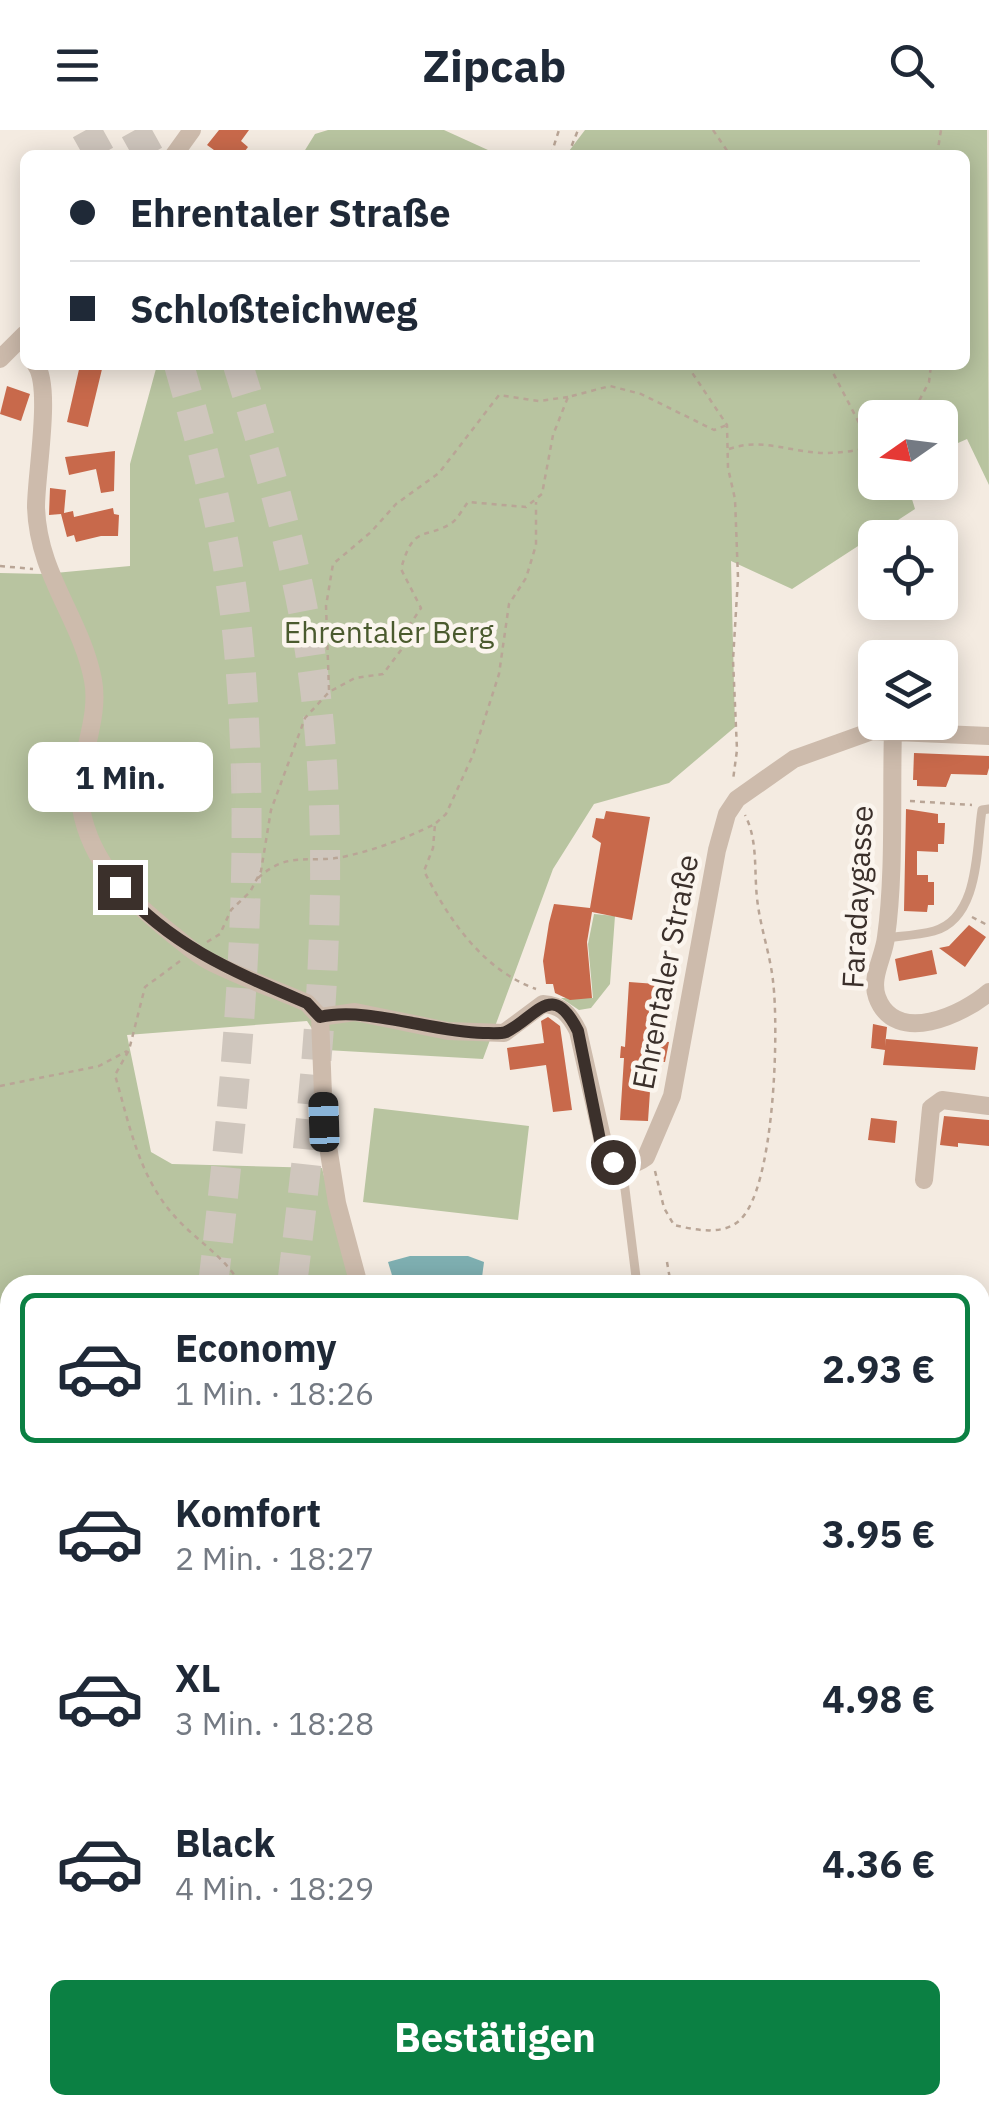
<!DOCTYPE html>
<html lang="de">
<meta charset="utf-8">
<style>
:root{--surface:#fff;--page:#f6f6f7;--text:#1f2937;--muted:#747a83;--line:#e0e1e3;--accent:#0b8043}
body{margin:0;font-family:"IBM Plex Sans",sans-serif;background:var(--page);color:var(--text);height:100vh;display:flex;flex-direction:column;font-size:38px;white-space:nowrap}
*{box-sizing:border-box;margin:0}
p{font-size:32px;color:var(--muted)}
.icon{flex:none;width:55px;height:55px;fill:none;stroke:currentColor;stroke-width:2;stroke-linecap:round;stroke-linejoin:round}
.map{position:relative;flex:1;overflow:hidden}
.details{position:absolute;left:0px;top:1145px;width:990px;height:840px;display:flex;flex-direction:column;background:var(--surface);border-radius:30px 30px 0 0;box-shadow:0 5px 25px #0003}
.details>*{flex:none}
.top-card{position:absolute;left:20px;top:20px;width:950px;height:220px;border-radius:15px;box-shadow:0 5px 25px #0003;display:grid;align-content:center;height:220px;padding:0 50px;background:var(--surface)}
.needle{width:65px;rotate:256deg}
.buttons{position:absolute;left:858px;top:270px;display:grid;gap:20px}
.buttons a{display:grid;place-items:center;width:100px;height:100px;border-radius:15px;background:var(--surface);box-shadow:0 5px 25px #0003;font-size:50px}
.end{position:absolute;width:45px;height:45px;margin:-22px;border:12px solid #3b302b;background:#fff;box-shadow:0 0 0 5px #fff}
.from{border-radius:50%}
.bubble{position:absolute;height:70px;border-radius:15px;background:var(--surface);box-shadow:0 5px 25px #0003;font-size:32px;font-weight:700;line-height:70px;text-align:center}
.car{position:absolute;width:30px;height:60px;margin:-30px -15px;border-radius:12px;box-shadow:0 0 8px 2px #0007;background:linear-gradient(#222 24%,#8ab4d8 0 40%,#222 0 76%,#8ab4d8 0 86%,#222 0)}
.top-card b{display:flex;align-items:center;gap:35px;height:95px;font-size:38px}
.top-card b+b{border-top:2px solid var(--line)}
.top-card i{width:25px;height:25px;background:var(--text)}
ul{padding:18px 0 0;list-style:none}
li{display:flex;align-items:center;gap:30px;height:150px;margin:0 20px 15px;padding:0 30px;border:5px solid transparent;border-radius:15px}
li div{flex:1}
li b{display:block;font-size:38px}
li em{font-style:normal;font-weight:700}
li.on{border-color:var(--accent)}
li>.icon{width:90px;height:90px;stroke-width:1.5}
.primary-button{display:flex;gap:20px;margin-top:auto;padding:20px 50px}
.primary-button a{flex:1;height:115px;border-radius:15px;background:var(--accent);color:#fff;font-size:40px;font-weight:700;line-height:115px;text-align:center}
header{display:flex;justify-content:space-between;align-items:center;height:130px;padding:0 50px;background:var(--surface);font-size:45px;font-weight:700}
.map>svg:first-child{display:block}
</style>
<header><svg class="icon" aria-label="menu" viewBox="0 0 24 24"><path d="M4 6h16M4 12h16M4 18h16"/></svg>Zipcab<svg class="icon" aria-label="search" viewBox="0 0 24 24"><circle cx="10" cy="10" r="6"/><path d="M15 15l6 6"/></svg></header>
<div class="map">
<svg width="989" height="1985" viewBox="0 0 989 1985">
<rect width="100%" height="100%" fill="#f4ebe1"/>
<path fill="#b8c4a0" d="M328 0H444L499 25H302L315 4Z
M585 0H987L989 355 967 309 940 321V288H875V352L907 353 915 379 792 459 731 431 735 597 669 653 594 674 553 739 483 929 326 920 307 891 127 905 151 1022 172 1034 322 1038 351 1155H10V1875L0 1879V443L44 444 130 436V334L157 235H965V25H566Z
M594 784 615 786 610 854 591 878 579 880 561 868H593L588 814Z
M374 978 529 996 518 1090 363 1072Z
M315 1975H560L570 1985H307Z"/>
<path fill="#7fb0b2" d="M410 1126H468L484 1132 481 1155H395L388 1132Z"/>
<path fill="#c8694b" d="M219 0H249L241 11 248 17 242 25H221L207 15Z
M80 235H103L88 297 67 292Z
M7 256 30 264 21 291 0 284Z
M115 321 114 361 101 363 96 339 69 345 65 327Z
M50 358 66 360 64 383 73 381 74 387 113 378 114 384 119 385 118 406H101L76 412 74 405 67 407 61 384 49 385Z
M914 623 989 626V638L987 645 951 644 946 657 917 656V650H913Z
M906 679 938 684V693H945L944 714H938V722L917 721V745H928V752H934V775H928L927 782 904 781Z
M606 681 650 687 632 790 592 782 587 812 592 868 570 870 555 863 553 854H546L543 831 549 793 554 774 590 778 601 713 592 707 596 688 604 689Z
M969 795 986 807 965 837 939 818 949 816Z
M932 820 937 844 899 851 895 829Z
M629 852 656 854 653 911 669 912 665 932H652L648 991 620 990 624 928H620L621 916 625 917Z
M548 887 560 896 572 980 553 982 546 935 510 940 507 918 544 913 541 891Z
M873 894 887 897 885 916 886 909 978 917 975 940 883 935 885 920 871 918Z
M944 986 989 990V1016L958 1013V1017L940 1015Z
M871 988 897 991 895 1013 868 1010Z"/>
<g fill="none" stroke-linecap="round" stroke-linejoin="round">
<path stroke="#cfc6bd" stroke-width="30" stroke-dasharray="30 15" stroke-linecap="butt" d="M86 0 100 25
M135 0 149 25
M179 235C205 325 229 417 238 510 259 726 238 940 213 1155
M238 235C264 319 289 404 305 491 344 710 319 937 292 1155
M39 1985 42 1975
M124 1985 127 1975"/>
<path stroke="#b9a596" stroke-width="2.5" stroke-dasharray="5 5" stroke-linecap="butt" d="M713 0 730 25
M551 25 559 0
M568 25 578 0
M937 25 941 0
M687 235 727 295 728 338 735 369 738 448 733 530 737 620 733 650
M829 235 871 316
M910 288 929 252 931 235
M729 319C762 307 792 323 826 323 842 323 860 320 875 316
M0 436 33 439
M329 560 326 476 333 434 371 402 396 374 439 343 499 265 539 271 568 267
M910 671 972 675
M436 693 446 684 473 625 499 544 509 474 526 448 536 415V372
M258 748C290 719 310 735 347 726 378 719 406 708 435 694L433 718 424 741C449 790 483 840 536 859
M972 787 989 796
M207 812 220 804 231 780 250 762 261 741 271 680 305 588 329 562 355 548 383 544 404 516 407 499 421 478 401 439C414 392 425 411 453 392 458 388 464 377 468 372L526 377 542 364 553 305 568 267 610 256 641 264 714 300 727 295
M180 831 145 857 129 920 115 945C129 993 138 1043 171 1082 192 1108 224 1125 241 1155
M0 956 99 936 127 921
M655 1041 664 1078 674 1095C695 1100 723 1106 740 1090 775 1057 779 899 773 851 770 823 760 797 757 768 754 741 758 710 745 685
M667 1132 671 1155
M0 1417 10 1418
M0 1704 10 1694
M792 1975 795 1985
M863 1985 864 1975"/>
<path stroke="#cdbbac" stroke-width="9" d="M886 808C902 806 919 805 934 801 980 788 976 718 982 680L989 679
M622 1035 637 1155"/>
<path stroke="#cdbbac" stroke-width="18" d="M174 25 192 0
M0 229 25 204
M36 235C52 258 36 344 36 377 38 445 81 488 93 550 101 592 74 635 81 678 91 735 130 770 172 804 184 813 195 824 209 831 240 847 275 859 307 873L320 887 324 991 337 1073 359 1155
M893 599C891 664 895 744 886 807 884 827 870 847 877 867 895 917 964 884 989 862
M320 887 355 882 448 901 504 903 543 874C562 875 570 885 578 901L605 1021C617 1037 630 1039 646 1027L672 966 717 720 727 684 737 669 794 629 872 601 989 606
M924 1050 931 978 942 970 989 976
M980 1693H989
M0 1849 10 1844"/>
</g>
<g fill="none" stroke-linecap="round" stroke-linejoin="round">
<path stroke="#3b302b" stroke-width="12" d="M120 757C170 816 237 843 307 873L320 887C366 876 432 902 483 903 490 903 500 904 506 902 537 887 552 849 578 901L600 1010 613 1032"/>
</g>
<g text-anchor="middle" stroke-width="9" stroke-linejoin="round" paint-order="stroke">
<g font-size="30" fill="#4a5a2e" stroke="#fbf5ee">
<text x="389" y="513">Ehrentaler Berg</text>
</g>
<g font-size="30" fill="#3b302b" stroke="#fbf5ee">
<text transform="translate(858 767) rotate(-87)" y="10">Faradaygasse</text>
<text transform="translate(666 842) rotate(-79)" y="10">Ehrentaler Straße</text>
</g>
</g>
</svg>
<div class="buttons">
<a><svg class="needle" viewBox="-14 -14 28 28"><path d="M0-13l5 13h-10z" fill="#e53935"/><path d="M0 13l5-13h-10z" fill="#747a83"/></svg></a>
<a><svg class="icon" aria-label="locate" viewBox="0 0 24 24"><circle cx="12" cy="12" r="6"/><path d="M12 2v4M12 18v4M2 12h4M18 12h4"/></svg></a>
<a><svg class="icon" aria-label="layers" viewBox="0 0 24 24"><path d="M12 4l9 5-9 5-9-5zM3 14l9 5 9-5"/></svg></a>
</div>
<i class="end from" style="left:613px;top:1032px"></i>
<i class="end" style="left:120px;top:757px"></i>
<div class="bubble" style="left:28px;top:612px;width:185px">1 Min.</div>
<i class="car" style="left:324px;top:992px;rotate:358deg"></i>
<div class="top-card">
<b><i class="from"></i>Ehrentaler Straße</b>
<b><i></i>Schloßteichweg</b>
</div>
<section class="details">
<ul>
<li class="on"><svg class="icon" aria-label="car" viewBox="0 0 24 24"><path d="M5 17H2v-5l4-1 3-4h7l3 4 3 1v5h-3M9 17h6M6 11h13"/><circle cx="7" cy="17" r="2"/><circle cx="17" cy="17" r="2"/></svg><div><b>Economy</b><p>1 Min. · 18:26</p></div><em>2.93 €</em></li>
<li><svg class="icon" aria-label="car" viewBox="0 0 24 24"><path d="M5 17H2v-5l4-1 3-4h7l3 4 3 1v5h-3M9 17h6M6 11h13"/><circle cx="7" cy="17" r="2"/><circle cx="17" cy="17" r="2"/></svg><div><b>Komfort</b><p>2 Min. · 18:27</p></div><em>3.95 €</em></li>
<li><svg class="icon" aria-label="car" viewBox="0 0 24 24"><path d="M5 17H2v-5l4-1 3-4h7l3 4 3 1v5h-3M9 17h6M6 11h13"/><circle cx="7" cy="17" r="2"/><circle cx="17" cy="17" r="2"/></svg><div><b>XL</b><p>3 Min. · 18:28</p></div><em>4.98 €</em></li>
<li><svg class="icon" aria-label="car" viewBox="0 0 24 24"><path d="M5 17H2v-5l4-1 3-4h7l3 4 3 1v5h-3M9 17h6M6 11h13"/><circle cx="7" cy="17" r="2"/><circle cx="17" cy="17" r="2"/></svg><div><b>Black</b><p>4 Min. · 18:29</p></div><em>4.36 €</em></li>
</ul>
<div class="primary-button"><a>Bestätigen</a></div>
</section>
</div>
